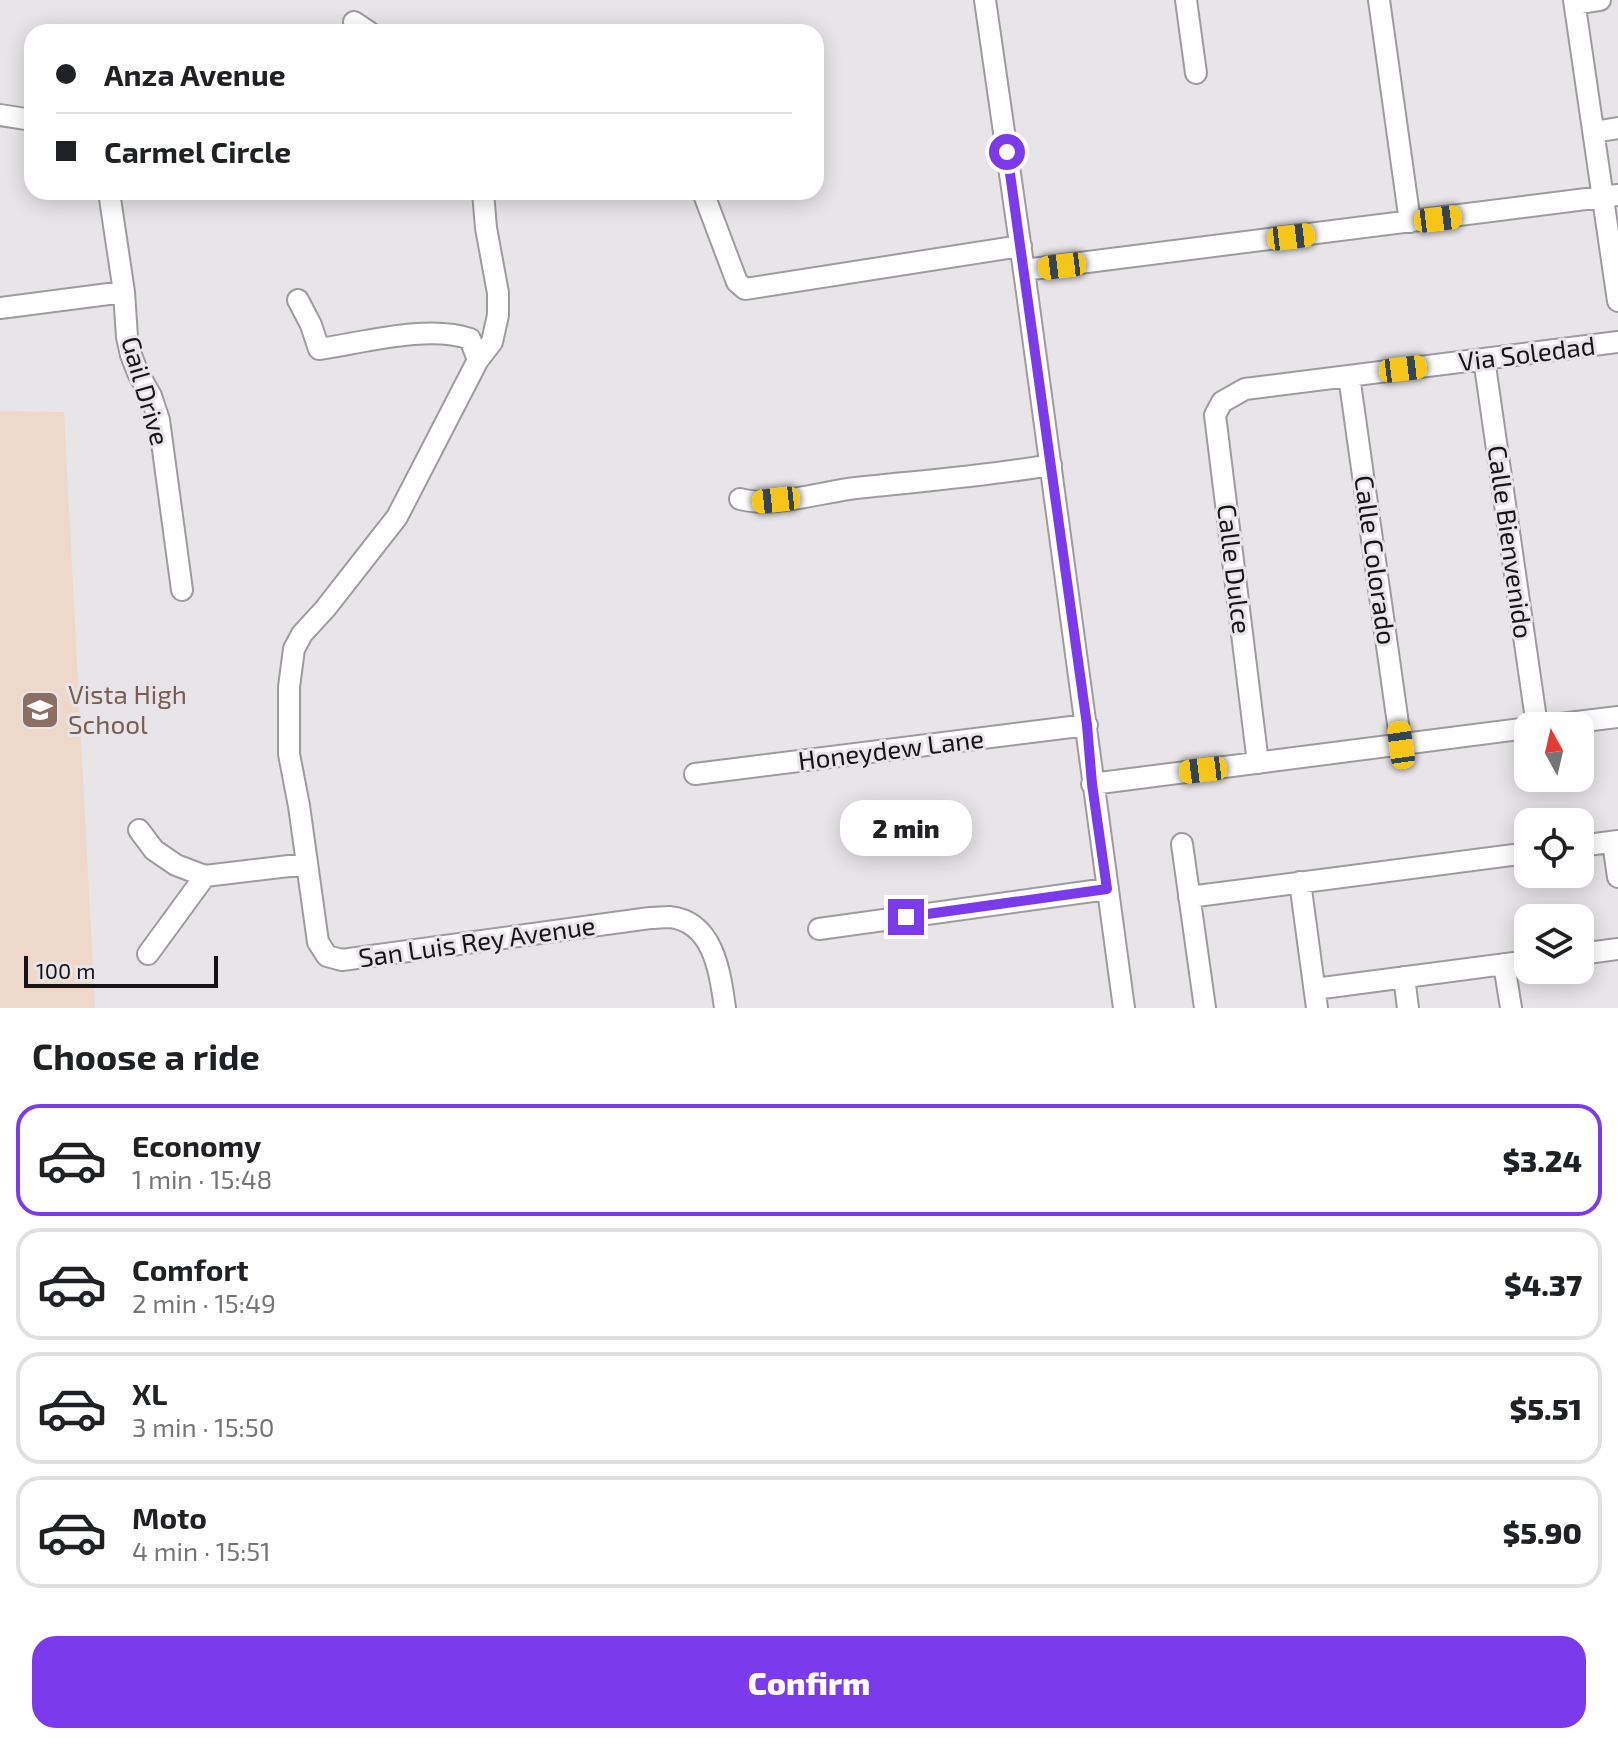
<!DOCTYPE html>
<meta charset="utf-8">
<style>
:root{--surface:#fff;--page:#f6f6f6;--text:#202124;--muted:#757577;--line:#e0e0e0;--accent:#7c3aed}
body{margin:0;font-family:"Exo 2",sans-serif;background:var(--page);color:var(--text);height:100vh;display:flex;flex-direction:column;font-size:30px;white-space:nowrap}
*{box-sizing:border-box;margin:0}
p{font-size:26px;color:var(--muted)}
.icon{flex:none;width:44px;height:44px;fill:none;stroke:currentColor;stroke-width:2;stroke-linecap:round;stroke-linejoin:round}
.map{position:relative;height:1008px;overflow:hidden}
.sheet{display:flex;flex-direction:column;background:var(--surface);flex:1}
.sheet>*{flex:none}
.banner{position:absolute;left:24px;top:24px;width:800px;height:176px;border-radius:24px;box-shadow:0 4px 20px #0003;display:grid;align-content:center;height:176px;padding:0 32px;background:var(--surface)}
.needle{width:52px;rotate:352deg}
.controls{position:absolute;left:1514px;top:712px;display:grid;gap:16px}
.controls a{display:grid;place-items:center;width:80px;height:80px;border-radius:16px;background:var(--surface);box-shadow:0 4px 20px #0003;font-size:40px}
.scale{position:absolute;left:24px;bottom:20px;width:194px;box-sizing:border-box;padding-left:8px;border:4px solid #161516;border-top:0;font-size:22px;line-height:28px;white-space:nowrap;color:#161516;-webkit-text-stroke:6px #e8e5e9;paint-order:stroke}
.end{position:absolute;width:36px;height:36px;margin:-18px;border:10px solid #7c3aed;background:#fff;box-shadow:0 0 0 4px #fff}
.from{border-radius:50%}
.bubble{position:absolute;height:56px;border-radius:24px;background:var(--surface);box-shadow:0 4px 20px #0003;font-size:26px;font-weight:800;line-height:56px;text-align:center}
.car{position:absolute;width:24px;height:48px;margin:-24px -12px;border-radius:10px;box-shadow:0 0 6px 2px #0007;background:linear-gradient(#f5c518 24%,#345 0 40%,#f5c518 0 76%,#345 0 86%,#f5c518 0)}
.banner b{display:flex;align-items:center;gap:28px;height:76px;font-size:30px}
.banner b+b{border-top:2px solid var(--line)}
.banner i{width:20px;height:20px;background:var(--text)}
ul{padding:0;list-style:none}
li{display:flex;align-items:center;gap:24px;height:112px;margin:0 16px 12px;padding:0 16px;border:4px solid var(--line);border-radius:24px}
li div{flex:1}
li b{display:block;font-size:30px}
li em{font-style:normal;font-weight:800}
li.selected{border-color:var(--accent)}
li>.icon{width:72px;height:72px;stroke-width:1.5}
h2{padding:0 32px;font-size:36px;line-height:96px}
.primary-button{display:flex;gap:16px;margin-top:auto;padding:16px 32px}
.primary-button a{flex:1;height:92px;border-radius:24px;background:var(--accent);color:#fff;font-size:32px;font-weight:800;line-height:92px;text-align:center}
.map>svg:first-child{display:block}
</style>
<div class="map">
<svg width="1618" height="1008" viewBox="0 0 1618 1008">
<rect width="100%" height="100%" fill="#e8e5e9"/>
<path fill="#edd8ca" d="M0 411 64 412 95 1008H0Z"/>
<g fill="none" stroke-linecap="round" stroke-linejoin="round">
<g stroke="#9e9b9f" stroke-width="24">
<path id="minor" d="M985 0 1026 285 1124 1008
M1186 0 1196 73
M1379 0 1410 222
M1574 0 1618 301
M1575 4 1600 0
M354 22 369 32
M0 115 32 120
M1594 132 1618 128
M109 192 124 292 127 337 131 355 138 373 151 396 159 420 182 590
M483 192 486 228 498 293V315L492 342 478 360 397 517 325 609 302 634 294 649 289 687V754L299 806 318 942 327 956 342 960 650 918C656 918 663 917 669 917 714 921 720 973 725 1008
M703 192 737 282 745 289 1021 246
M1024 270 1618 195
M298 300 311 325 319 349C362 343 429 324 470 339L478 360
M0 308 124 292
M1484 359 1537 726
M1349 376 1401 745
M740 499C773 508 821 492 856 488 921 481 986 476 1051 465
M1544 726 1618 717
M1258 763 1215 415 1222 402 1245 389 1618 342
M695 774 1087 725
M1092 784 1528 728
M139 830 154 850 176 865 205 876 306 864
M1613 842 1618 877
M1182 844 1205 1008
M1580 846 1618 841
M1300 882 1317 1008
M1189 897 1528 853
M819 929 1107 889
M148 954 205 876
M1580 954 1618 949
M1504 964 1511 1008
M1404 977 1408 1008
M1315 989 1528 961"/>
</g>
<use href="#minor" stroke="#fff" stroke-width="20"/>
</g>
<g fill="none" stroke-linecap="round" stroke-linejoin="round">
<path stroke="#7c3aed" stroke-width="10" d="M906 917 1107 889 1092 784 1087 725 1007 152"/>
</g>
<defs>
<g id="school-square" transform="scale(2)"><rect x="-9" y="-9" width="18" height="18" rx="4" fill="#8d6e63" stroke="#e8e5e9"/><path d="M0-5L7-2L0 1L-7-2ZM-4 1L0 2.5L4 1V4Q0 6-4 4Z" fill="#fff"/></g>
</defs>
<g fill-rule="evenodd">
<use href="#school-square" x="40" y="710"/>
</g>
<g text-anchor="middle" stroke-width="6" stroke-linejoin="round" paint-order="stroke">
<g font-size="26" fill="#161516" stroke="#e8e5e9">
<text transform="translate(1527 354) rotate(-7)" y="9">Via Soledad</text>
<text transform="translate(145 391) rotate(74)" y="9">Gail Drive</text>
<text transform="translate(1510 542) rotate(82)" y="9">Calle Bienvenido</text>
<text transform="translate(1375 560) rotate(82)" y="9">Calle Colorado</text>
<text transform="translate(1234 569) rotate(83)" y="9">Calle Dulce</text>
<text transform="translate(891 750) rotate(-7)" y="9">Honeydew Lane</text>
<text transform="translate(477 942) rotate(-8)" y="9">San Luis Rey Avenue</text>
</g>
<g font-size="26" fill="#785e54" stroke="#e8e5e9" text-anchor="start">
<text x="68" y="704">Vista High<tspan x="68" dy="30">School</tspan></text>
</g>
</g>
</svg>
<div class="controls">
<a><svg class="needle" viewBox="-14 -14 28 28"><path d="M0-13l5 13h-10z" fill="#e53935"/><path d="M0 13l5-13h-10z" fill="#757577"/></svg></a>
<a><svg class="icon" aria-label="locate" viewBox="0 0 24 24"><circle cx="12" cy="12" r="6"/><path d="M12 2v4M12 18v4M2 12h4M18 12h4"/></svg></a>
<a><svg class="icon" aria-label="layers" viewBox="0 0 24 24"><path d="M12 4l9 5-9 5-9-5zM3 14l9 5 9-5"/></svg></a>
</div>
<div class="scale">100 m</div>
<i class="end from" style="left:1007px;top:152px"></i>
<i class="end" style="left:906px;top:917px"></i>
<div class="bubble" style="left:840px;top:800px;width:132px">2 min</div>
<i class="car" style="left:1438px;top:219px;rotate:83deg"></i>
<i class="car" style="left:1291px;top:237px;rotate:83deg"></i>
<i class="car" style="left:1062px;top:266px;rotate:263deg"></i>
<i class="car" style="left:1403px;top:369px;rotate:83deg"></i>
<i class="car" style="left:776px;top:500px;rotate:264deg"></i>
<i class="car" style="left:1401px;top:745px;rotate:352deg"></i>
<i class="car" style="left:1203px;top:770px;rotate:263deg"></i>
<div class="banner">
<b><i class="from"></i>Anza Avenue</b>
<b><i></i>Carmel Circle</b>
</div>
</div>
<section class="sheet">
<h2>Choose a ride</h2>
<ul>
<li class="selected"><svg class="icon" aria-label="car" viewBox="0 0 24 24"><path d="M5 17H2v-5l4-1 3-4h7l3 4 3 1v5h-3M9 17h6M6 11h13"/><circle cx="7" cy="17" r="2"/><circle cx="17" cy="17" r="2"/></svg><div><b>Economy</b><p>1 min · 15:48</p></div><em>$3.24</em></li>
<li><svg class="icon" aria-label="car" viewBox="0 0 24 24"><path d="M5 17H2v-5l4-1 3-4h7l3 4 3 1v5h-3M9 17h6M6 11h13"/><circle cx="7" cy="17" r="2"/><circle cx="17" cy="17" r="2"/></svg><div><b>Comfort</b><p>2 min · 15:49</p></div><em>$4.37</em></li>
<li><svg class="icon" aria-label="car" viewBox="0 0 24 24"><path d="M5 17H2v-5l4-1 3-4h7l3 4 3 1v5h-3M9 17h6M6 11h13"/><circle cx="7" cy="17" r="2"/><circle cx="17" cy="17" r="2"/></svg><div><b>XL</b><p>3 min · 15:50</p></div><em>$5.51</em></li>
<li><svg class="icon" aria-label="car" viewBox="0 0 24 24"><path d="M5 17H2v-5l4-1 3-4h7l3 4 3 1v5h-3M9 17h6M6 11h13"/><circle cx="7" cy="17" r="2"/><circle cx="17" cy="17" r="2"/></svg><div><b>Moto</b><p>4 min · 15:51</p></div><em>$5.90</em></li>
</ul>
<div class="primary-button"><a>Confirm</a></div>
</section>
